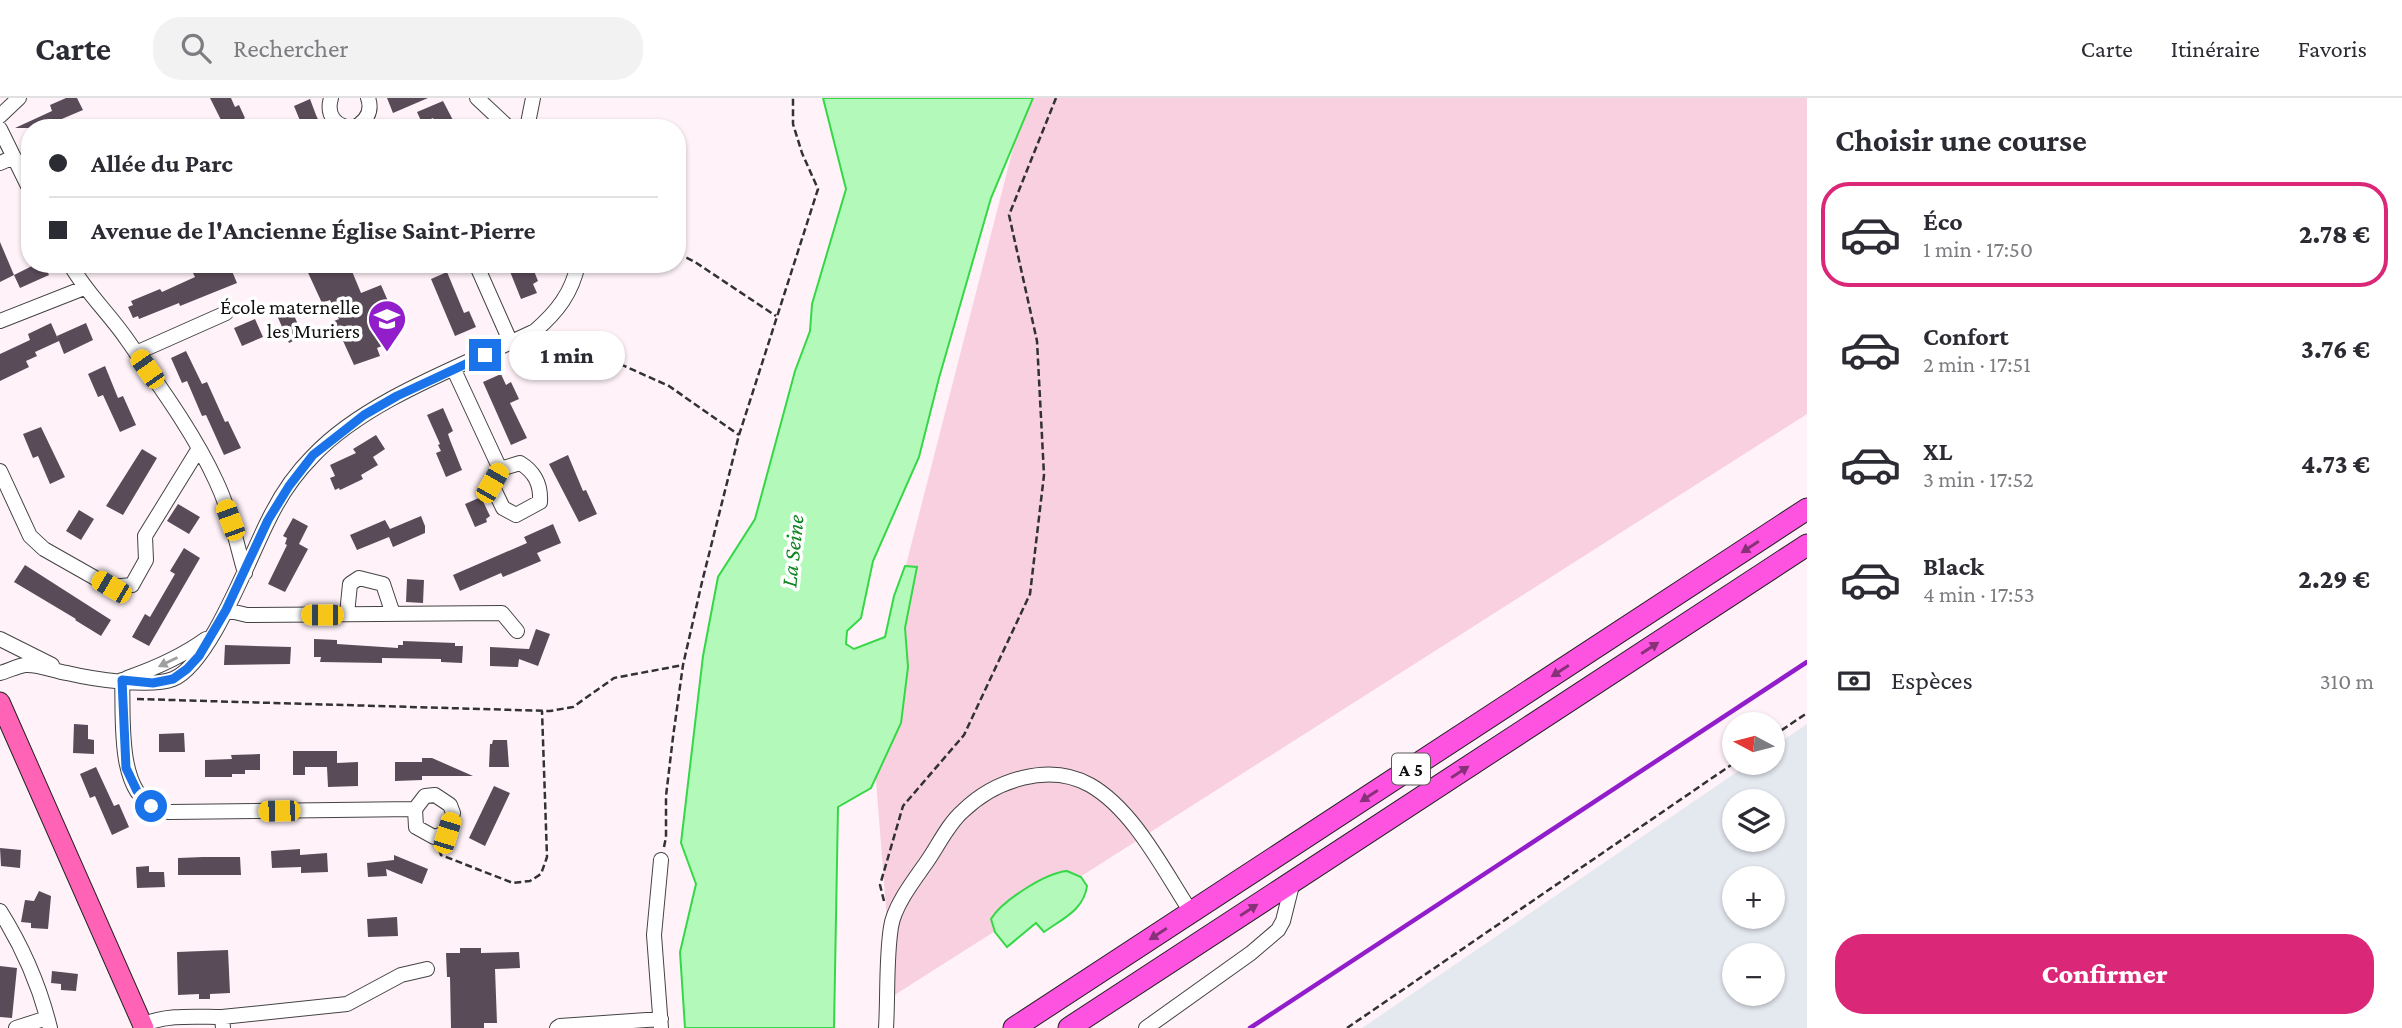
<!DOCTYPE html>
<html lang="fr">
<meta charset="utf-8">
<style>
:root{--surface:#fff;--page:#f2f2f3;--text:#2b2b33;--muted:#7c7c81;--line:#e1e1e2;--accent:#db2777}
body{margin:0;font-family:"Crimson Pro",serif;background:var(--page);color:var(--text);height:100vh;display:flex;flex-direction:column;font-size:26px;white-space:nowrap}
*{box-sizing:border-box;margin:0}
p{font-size:23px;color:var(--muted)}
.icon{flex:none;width:38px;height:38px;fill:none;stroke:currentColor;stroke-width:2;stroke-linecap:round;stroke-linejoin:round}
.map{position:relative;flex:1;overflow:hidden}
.sheet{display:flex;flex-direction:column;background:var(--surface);width:595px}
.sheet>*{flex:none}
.banner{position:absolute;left:21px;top:21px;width:665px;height:154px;border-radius:28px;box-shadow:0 2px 5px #0004;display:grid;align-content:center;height:154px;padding:0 28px;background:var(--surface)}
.needle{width:46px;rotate:277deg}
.tools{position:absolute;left:1722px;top:614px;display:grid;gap:14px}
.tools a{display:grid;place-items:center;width:63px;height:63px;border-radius:50%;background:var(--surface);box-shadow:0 2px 5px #0004;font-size:35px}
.end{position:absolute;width:32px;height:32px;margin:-16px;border:9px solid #1a73e8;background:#fff;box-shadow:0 0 0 4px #fff}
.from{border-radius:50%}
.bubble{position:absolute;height:49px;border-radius:24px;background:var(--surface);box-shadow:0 2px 5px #0004;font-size:23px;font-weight:800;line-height:49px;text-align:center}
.car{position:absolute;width:21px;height:42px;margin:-21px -10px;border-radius:9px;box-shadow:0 0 5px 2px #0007;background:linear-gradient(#f5c518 24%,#345 0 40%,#f5c518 0 76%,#345 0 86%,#f5c518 0)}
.banner b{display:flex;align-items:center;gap:24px;height:66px;font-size:26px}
.banner b+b{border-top:2px solid var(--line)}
.banner i{width:18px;height:18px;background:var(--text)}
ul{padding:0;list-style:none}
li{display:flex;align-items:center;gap:21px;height:105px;margin:0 14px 10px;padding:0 14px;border:4px solid transparent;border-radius:28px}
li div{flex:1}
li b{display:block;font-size:26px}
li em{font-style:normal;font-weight:800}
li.active{border-color:var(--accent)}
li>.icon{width:63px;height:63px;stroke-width:1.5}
h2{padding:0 28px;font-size:32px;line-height:84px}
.pay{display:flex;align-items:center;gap:18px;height:77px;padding:0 28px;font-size:26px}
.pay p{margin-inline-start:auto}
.action{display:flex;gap:14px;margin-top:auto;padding:14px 28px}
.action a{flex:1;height:80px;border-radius:28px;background:var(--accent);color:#fff;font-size:28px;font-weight:800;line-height:80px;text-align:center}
header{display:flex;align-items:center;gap:42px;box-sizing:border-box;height:98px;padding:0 35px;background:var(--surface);border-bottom:2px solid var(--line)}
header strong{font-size:33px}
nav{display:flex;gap:38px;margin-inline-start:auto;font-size:24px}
.search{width:490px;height:63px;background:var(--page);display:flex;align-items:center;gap:18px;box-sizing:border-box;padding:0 24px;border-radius:28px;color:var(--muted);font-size:26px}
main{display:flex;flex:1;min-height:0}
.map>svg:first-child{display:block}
</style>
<header>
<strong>Carte</strong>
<div class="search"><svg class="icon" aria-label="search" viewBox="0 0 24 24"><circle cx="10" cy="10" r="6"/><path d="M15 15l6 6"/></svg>Rechercher</div>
<nav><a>Carte</a><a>Itinéraire</a><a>Favoris</a></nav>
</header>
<main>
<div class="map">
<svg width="1807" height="930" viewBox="0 0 1807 930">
<rect width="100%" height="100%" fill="#fff3f9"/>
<path fill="#e4e8ef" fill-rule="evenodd" d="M1807 626V930H1362L1750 665H1773V649ZM1734 704H1773V742H1734ZM1734 780H1773V819H1734ZM1734 858H1773V896H1734Z"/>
<path fill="#f8d0df" d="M1026 0H1807V316L893 898 870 607Z"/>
<path fill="#b3faba" stroke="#35d747" stroke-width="2" d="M823 0H1033L991 100 939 280 919 359 873 463 861 520 847 533 846 546 854 551 885 539 894 498 905 468 917 469 905 530 908 569 901 625 871 690 838 709 834 930H685L680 854 696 786 681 745 703 558 718 479 755 421 795 273 810 233 812 206 846 91Z
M1067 773 1081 779 1087 788C1084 812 1062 821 1044 834L1036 825 1007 849 995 834 991 821C1002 803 1045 775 1067 773Z"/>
<path fill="#5a4b58" d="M66 0H77L83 12 57 23 58 26 51 30H15L52 13 50 7Z
M210 0H231L235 9 239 7 245 20 242 22 245 30H225Z
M387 0H428L393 15Z
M310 1 316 17 322 30H303L294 8Z
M443 3 455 26 437 30 433 20 422 25 417 14Z
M0 144 14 177 36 166H44L49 177 20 190 14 177 0 184Z
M209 166H229L237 185 180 208 179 205 139 221 138 218 133 220 128 209 133 207 131 203 160 191 162 194 195 179 192 173Z
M304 166H349L361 195 381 187 398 226 388 230 394 243 377 250 380 258 354 267 334 223 339 221 330 202 322 205Z
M507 166H527L530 174 534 173 538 183 533 186 537 195 521 201Z
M447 174 464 215 469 213 476 229 455 238 431 181Z
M287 210 291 216 293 215 303 238 289 245 276 215Z
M255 221 263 239 242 248 234 230Z
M51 225 58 241 57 238 86 225 93 242 64 256 59 243 35 254 37 258 26 263 29 269 0 283V256L30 242 28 236Z
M186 253 202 286 207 284 225 324 228 323 241 350 224 357 206 317 202 318 187 283 182 285 171 260Z
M105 268 118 300 123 298 136 327 120 334 103 297 98 299 88 276Z
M501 276 506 287 511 284 519 301 510 305 527 340 511 347 483 284Z
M443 310 453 333 448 336 450 342 462 372 446 379 436 355 441 353 438 347 440 346 427 317Z
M41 329 65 379 50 386 38 358 33 360 23 336Z
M376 337 385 351 373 359 378 367 361 377 363 381 340 392 339 390 335 392 330 380 335 378 330 367 356 355 353 351Z
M142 351 157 360 123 417 106 408Z
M568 357 583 393 586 392 597 416 579 424 549 366Z
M481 399 490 418 486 421 487 424 475 429 465 406Z
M178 406 200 419 189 436 167 423Z
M79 412 94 421 81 442 66 433Z
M421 418 425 428V435L393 449 389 439 357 452 350 437 385 422 390 431Z
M293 420 308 428 299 446 308 451 285 494 268 486 287 447 285 446 287 440 283 438Z
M553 426 561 445 537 455 541 463 503 479 501 475 460 493 453 477 527 445 524 439Z
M184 450 200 460 149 548 132 539 145 516 150 519 175 476 170 473Z
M25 467 111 522 101 538 75 522 76 521 14 484Z
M407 481 424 482 423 505 406 504Z
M536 531 550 536 538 568 519 561 518 569 490 568V549L529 551Z
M314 541 337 542V546L398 550V547H403V543L455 545V548H463L462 565 441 564V561L382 560V565L320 564 321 559H314Z
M225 547 291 549 290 566 224 567Z
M74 626 88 627V641L94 642V656L73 655Z
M184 635 185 654H159V636Z
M493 642H507L509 669H489L490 646H492Z
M293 653H337V665L358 664V688L328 689 327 669H305V677H293Z
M260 656V672H245V676H232V679H205V662L232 661 231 657Z
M422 660H432L473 678H422V682L395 683V664H422Z
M96 669 114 708 119 706 129 729 112 737 95 698 90 700 80 676Z
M494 688 510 695 485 748 469 740Z
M0 750 21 752 20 770 1 768Z
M300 751V757L327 755 328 774 301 775V769L272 770 271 753Z
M394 757 428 771 422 786 386 771 387 778 368 779 367 765 394 762Z
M203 759H240L241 777H178V760Z
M149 768V774H164L165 789 137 790 136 769Z
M39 793 51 798 48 831 31 830V825L21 824 25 802 34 803Z
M397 819 398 838 368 839 367 821Z
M460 850H481V855L519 854 520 870 495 871 497 925H484V930H451L450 879H447L446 855H460Z
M228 852 230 895 210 896V901H199V896L178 897 177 854Z
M0 868 17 870 12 920 0 919Z
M52 873 78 876 76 893 61 892V886L51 885Z"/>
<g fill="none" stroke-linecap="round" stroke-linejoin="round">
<g stroke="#434343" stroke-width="16">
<path id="minor" d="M331 0C326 17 335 29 353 30 366 24 373 14 368 0
M477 0 509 30
M0 18 19 0
M527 30 533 0
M0 31 30 92
M0 65 14 59
M70 166C87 196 109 215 128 243 158 286 194 335 216 383 230 412 236 444 245 475
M476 166 511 245
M0 223 84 190
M136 255 226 215
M454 272 500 371
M520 365C535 374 541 386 540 404L516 417 503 410 491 385 500 371Z
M0 373 30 438 44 451 111 489 132 487 146 462 145 438 198 352
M226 512 247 517 502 515 517 533
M347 516 350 486 359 480 383 486 393 516
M0 541 52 567
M0 575C8 573 17 568 25 567 39 566 54 573 67 575 92 581 150 590 173 581 210 566 249 460 268 423 279 400 295 376 313 358 367 301 465 267 535 233 557 214 572 195 578 166
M127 580C156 570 181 559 206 541
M122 582C124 617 116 691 154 709 158 711 164 712 169 714L415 711 425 698 435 697 450 707 453 715 447 735 434 739 416 729 415 711
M661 762 654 837 661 930
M0 813C22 848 40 889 50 930
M222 919 347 906 401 877 427 871
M142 927C167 916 196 919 222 919L223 930
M16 930 47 920
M557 930 560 928 661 921
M886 930C888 899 886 860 891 829 894 808 914 782 926 765 938 748 948 726 963 713 995 682 1049 664 1090 687 1134 712 1164 773 1191 814
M1146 930 1251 855 1278 832 1283 823 1293 783"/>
</g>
<g stroke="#212121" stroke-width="21">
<path id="major" d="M0 604 144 930"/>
</g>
<g stroke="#212121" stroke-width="23">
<path id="highway" d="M1014 930 1807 411
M1069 930 1807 447"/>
</g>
<path stroke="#323232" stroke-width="2.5" stroke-dasharray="7 3.5" stroke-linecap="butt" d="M677 155 695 164 776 218
M553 236 669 288 739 337
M137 601 550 613 573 609 614 580 683 567
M1773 638 1807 615
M664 749 666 739V698L673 639 683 567 702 484 739 337 818 91 802 55 793 26V0
M439 752 441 757 513 785 530 783 541 776 547 759 542 613
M884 803 880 787 903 708 964 637 1030 496 1044 377 1037 243 1009 117 1056 0
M1347 930 1734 665"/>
<use href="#minor" stroke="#fff" stroke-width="14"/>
<use href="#major" stroke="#ff63b6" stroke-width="19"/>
<use href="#highway" stroke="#fe52e0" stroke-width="21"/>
<path stroke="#911dcb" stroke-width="4.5" d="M1250 930 1807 564"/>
</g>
<defs><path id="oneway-solid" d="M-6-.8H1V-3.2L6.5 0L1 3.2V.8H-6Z" transform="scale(1.75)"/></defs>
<g fill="#873178">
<use href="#oneway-solid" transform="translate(1750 449) rotate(147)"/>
<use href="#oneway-solid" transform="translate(1650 550) rotate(-33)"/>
<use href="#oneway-solid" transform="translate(1560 573) rotate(147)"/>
<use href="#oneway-solid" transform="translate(1460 674) rotate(-33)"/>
<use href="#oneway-solid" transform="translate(1369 698) rotate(147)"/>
<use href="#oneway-solid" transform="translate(1249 812) rotate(-33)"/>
<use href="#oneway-solid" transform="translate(1158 836) rotate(147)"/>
</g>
<use fill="#9f9f9f" href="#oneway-solid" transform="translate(168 564) rotate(154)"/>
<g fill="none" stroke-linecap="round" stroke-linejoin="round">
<path stroke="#1a73e8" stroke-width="9" d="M151 708 137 693 126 670 122 582 153 585 173 581 187 571 199 558 226 512 268 422 289 388 313 357 364 317 397 298 485 257"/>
</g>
<defs>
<g id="school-pin" transform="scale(2.0125)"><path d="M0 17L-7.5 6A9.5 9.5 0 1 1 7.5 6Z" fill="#911dcb" stroke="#fff"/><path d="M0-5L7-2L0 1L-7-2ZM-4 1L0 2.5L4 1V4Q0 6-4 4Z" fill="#fff"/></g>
</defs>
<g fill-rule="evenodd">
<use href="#school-pin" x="387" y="221"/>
</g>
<g text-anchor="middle" stroke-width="7" stroke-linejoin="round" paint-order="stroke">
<rect fill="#fff" stroke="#585858" stroke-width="2" x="1392" y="655.5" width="38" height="31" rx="5"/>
<g font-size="19" font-weight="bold" fill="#101010">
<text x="1411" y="678">A 5</text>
</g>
<g font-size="21" fill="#101010" stroke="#fff" text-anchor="end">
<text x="360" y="216">École maternelle<tspan x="360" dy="24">les Muriers</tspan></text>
</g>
<g font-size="23" font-style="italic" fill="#108521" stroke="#fff">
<text transform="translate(792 453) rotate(-84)" y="8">La Seine</text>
</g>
</g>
</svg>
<div class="tools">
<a><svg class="needle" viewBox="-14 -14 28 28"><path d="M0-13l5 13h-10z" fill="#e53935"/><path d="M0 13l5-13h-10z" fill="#7c7c81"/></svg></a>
<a><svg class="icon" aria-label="layers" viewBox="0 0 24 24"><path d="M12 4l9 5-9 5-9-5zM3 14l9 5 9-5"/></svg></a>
<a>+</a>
<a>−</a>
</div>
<i class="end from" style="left:151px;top:708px"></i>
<i class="end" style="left:485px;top:257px"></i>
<div class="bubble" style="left:509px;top:233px;width:116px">1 min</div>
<i class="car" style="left:147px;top:271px;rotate:325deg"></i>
<i class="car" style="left:492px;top:385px;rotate:30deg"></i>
<i class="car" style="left:230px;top:422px;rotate:340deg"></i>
<i class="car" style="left:111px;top:489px;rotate:300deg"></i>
<i class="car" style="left:322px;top:517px;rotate:270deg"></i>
<i class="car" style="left:279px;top:713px;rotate:269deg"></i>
<i class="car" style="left:447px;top:735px;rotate:17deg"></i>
<div class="banner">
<b><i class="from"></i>Allée du Parc</b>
<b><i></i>Avenue de l'Ancienne Église Saint-Pierre</b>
</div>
</div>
<section class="sheet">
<h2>Choisir une course</h2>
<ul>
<li class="active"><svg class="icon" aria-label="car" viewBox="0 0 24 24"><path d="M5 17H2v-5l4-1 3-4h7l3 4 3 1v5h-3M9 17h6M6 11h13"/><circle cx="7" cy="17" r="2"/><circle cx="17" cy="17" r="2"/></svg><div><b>Éco</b><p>1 min · 17:50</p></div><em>2.78 €</em></li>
<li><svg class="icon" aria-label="car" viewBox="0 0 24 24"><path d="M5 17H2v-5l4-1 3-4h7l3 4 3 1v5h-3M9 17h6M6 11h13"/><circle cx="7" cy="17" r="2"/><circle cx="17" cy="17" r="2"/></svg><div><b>Confort</b><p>2 min · 17:51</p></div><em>3.76 €</em></li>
<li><svg class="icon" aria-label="car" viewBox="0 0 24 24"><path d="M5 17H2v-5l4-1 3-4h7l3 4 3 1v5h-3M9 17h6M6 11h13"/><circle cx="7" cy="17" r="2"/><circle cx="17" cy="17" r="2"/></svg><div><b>XL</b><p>3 min · 17:52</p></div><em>4.73 €</em></li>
<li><svg class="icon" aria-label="car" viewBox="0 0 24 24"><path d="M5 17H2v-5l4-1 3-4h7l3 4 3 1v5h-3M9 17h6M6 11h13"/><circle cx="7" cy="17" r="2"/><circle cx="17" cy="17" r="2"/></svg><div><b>Black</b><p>4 min · 17:53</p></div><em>2.29 €</em></li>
</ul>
<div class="pay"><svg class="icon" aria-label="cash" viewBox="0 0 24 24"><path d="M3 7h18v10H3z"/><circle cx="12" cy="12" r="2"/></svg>Espèces<p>310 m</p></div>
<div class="action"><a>Confirmer</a></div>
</section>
</main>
